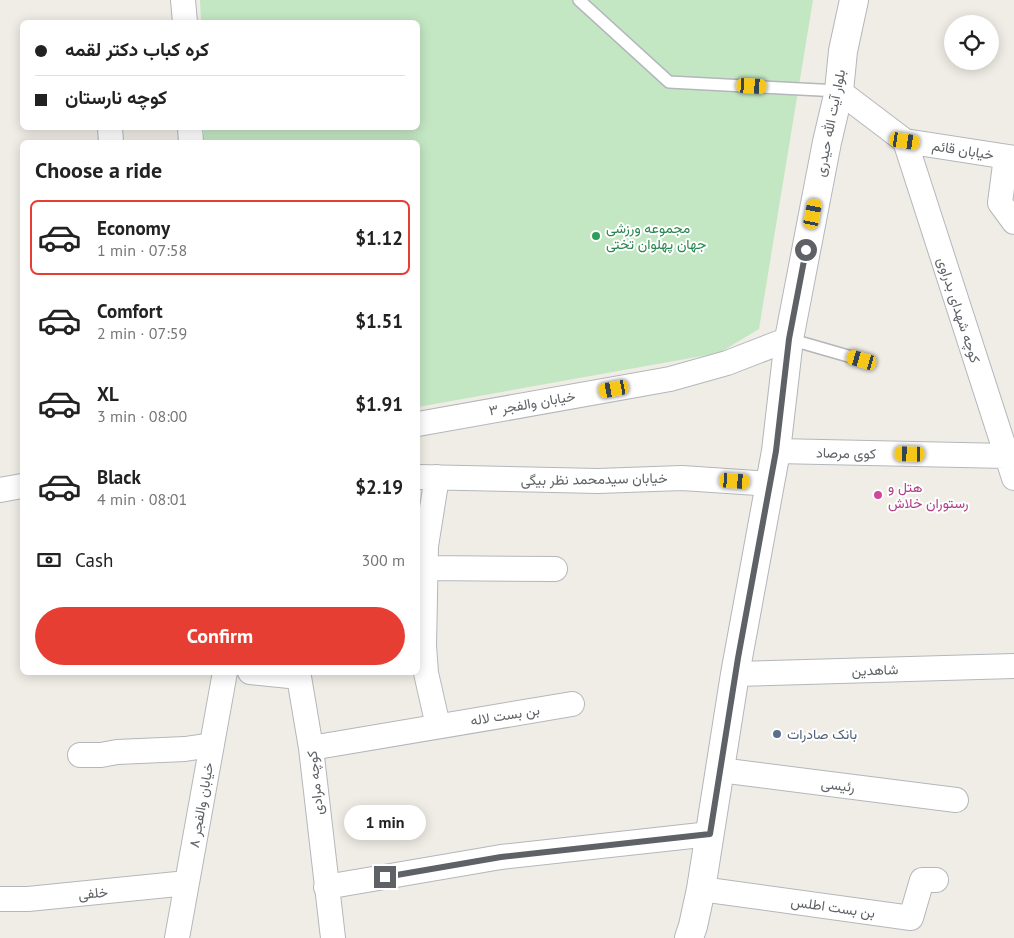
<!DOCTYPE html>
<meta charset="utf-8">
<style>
:root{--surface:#fff;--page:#f6f6f6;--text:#222;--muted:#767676;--line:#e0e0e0;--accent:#e73e34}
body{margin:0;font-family:"PT Sans",Vazirmatn,sans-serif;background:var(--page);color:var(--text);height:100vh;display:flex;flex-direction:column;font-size:19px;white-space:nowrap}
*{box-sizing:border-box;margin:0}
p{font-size:16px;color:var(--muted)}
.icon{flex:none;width:28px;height:28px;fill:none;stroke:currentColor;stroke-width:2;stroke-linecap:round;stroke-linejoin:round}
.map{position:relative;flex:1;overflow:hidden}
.panel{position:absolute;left:20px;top:140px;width:400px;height:535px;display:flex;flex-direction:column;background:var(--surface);border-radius:8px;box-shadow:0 2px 12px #0003}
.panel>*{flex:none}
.top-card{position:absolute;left:20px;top:20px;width:400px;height:110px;border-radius:8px;box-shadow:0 2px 12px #0003;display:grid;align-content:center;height:110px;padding:0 15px;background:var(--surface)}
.buttons{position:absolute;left:944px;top:15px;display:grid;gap:10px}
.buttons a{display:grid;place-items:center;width:55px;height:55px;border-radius:50%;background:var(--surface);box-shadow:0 2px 12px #0003;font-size:25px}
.end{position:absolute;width:22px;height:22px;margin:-11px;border:6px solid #5e6266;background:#fff;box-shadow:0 0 0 2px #fff}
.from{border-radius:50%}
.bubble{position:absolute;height:35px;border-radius:18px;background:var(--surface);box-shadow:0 2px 12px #0003;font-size:16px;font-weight:700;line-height:35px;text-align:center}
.car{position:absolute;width:15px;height:30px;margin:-15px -8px;border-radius:6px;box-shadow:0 0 4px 1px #0007;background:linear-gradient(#f5c518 24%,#345 0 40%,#f5c518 0 76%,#345 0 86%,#f5c518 0)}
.top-card b{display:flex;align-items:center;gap:18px;height:48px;font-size:19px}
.top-card b+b{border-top:1px solid var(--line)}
.top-card i{width:12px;height:12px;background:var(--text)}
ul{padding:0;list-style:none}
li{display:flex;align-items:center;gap:15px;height:75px;margin:0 10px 8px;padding:0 5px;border:2px solid transparent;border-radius:8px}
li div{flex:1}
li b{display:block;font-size:19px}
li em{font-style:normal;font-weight:700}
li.on{border-color:var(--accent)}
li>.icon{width:45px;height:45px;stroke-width:1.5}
h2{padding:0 15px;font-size:22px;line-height:60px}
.pay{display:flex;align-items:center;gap:12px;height:55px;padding:0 15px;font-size:19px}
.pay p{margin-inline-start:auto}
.action{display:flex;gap:10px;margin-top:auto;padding:10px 15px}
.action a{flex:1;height:58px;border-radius:30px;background:var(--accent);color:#fff;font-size:20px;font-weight:700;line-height:58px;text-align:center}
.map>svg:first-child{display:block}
</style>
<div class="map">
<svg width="1014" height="938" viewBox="0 0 1014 938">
<rect width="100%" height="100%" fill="#f0ede6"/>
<path fill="#c4e7c3" d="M200 0H813L759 329 719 353 418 407V142H204V128H418V22H201Z"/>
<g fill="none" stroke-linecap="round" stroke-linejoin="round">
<g stroke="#b3b7bb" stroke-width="14">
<path id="lane" d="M579 0 669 82 839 91
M789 339 862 360"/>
</g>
<g stroke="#b3b7bb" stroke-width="26">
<path id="street" d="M183 0 185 22
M839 91 905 141 1014 158
M110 128 111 142
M190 128 191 142
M905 141 1014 478
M1006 157 1000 203 1014 222
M418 424 670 379 727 363 789 339
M776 451 1007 456
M418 477 598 481 682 478 770 484
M437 477 426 546 424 646 426 673 438 726
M0 490 22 486
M426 568 555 569
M250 672 299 677 311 748 333 938
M735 674 1014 666
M311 748 572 704
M80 755H101L117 752 185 749 212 745
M720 770 956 800
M326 887 501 857 710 834
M701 889 911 918 922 880H936
M0 899H28L187 883
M177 938 225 672"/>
</g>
<g stroke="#b2b6bb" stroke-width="30">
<path id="secondary" d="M689 938 693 926 701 889 735 674 776 451 789 339 827 142 839 91 843 51 854 0"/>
</g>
<use href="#lane" stroke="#fff" stroke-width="11"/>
<use href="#street" stroke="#fff" stroke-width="24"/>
<use href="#secondary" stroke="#fff" stroke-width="28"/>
</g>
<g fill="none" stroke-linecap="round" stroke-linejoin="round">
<path stroke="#5e6266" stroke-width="6" d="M385 877 501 857 710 834 738 658 776 451 789 339 806 250"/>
</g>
<circle fill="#2e9e5b" stroke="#fff" stroke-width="2" cx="596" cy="236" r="5"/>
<circle fill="#d1479c" stroke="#fff" stroke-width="2" cx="878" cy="495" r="5"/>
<circle fill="#5c6f8a" stroke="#fff" stroke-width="2" cx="777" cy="734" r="5"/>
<g text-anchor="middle" stroke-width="4" stroke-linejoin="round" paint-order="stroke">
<g font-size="14" fill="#5e6266" stroke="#fff">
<text transform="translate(830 123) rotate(-79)" y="5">بلوار آیت الله حیدری</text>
<text transform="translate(963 150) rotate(9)" y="5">خیابان قائم</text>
<text transform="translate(959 310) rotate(72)" y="5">کوچه شهدای بدراوی</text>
<text transform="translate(532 403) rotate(-10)" y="5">خیابان والفجر ۳</text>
<text transform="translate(846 453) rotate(1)" y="5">کوی مرصاد</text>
<text transform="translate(594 479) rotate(-1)" y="5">خیابان سیدمحمد نظر بیگی</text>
<text transform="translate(875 670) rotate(-2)" y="5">شاهدین</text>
<text transform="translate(505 715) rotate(-9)" y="5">بن بست لاله</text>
<text transform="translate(315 783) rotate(-96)" y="5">کوچه مرادی</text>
<text transform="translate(838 785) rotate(7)" y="5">رئیسی</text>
<text transform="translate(201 805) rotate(-80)" y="5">خیابان والفجر ۸</text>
<text transform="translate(93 893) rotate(-6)" y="5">خلفی</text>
<text transform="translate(833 907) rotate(8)" y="5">بن بست اطلس</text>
</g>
<g font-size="14" fill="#27864d" stroke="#fff" text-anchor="start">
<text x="606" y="233">مجموعه ورزشی<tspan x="606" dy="16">جهان پهلوان تختی</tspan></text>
</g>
<g font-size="14" fill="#b23c85" stroke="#fff" text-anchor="start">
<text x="888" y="492">هتل و<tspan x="888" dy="16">رستوران خلاش</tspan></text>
</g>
<g font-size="14" fill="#4e5e75" stroke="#fff" text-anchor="start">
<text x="787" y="739">بانک صادرات</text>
</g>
</g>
</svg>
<div class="buttons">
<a><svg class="icon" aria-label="locate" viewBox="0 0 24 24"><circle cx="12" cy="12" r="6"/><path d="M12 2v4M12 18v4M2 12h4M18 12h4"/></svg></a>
</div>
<i class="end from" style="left:806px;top:250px"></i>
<i class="end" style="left:385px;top:877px"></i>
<div class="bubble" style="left:344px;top:805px;width:82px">1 min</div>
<i class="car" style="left:752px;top:86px;rotate:93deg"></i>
<i class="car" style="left:905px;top:141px;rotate:99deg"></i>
<i class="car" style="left:813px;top:214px;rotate:11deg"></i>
<i class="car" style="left:862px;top:360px;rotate:286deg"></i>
<i class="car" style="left:614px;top:389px;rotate:260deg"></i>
<i class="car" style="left:910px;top:454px;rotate:271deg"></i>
<i class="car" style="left:735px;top:481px;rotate:94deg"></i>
<div class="top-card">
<b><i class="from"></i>کره کباب دکتر لقمه</b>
<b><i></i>کوچه نارستان</b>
</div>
<section class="panel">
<h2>Choose a ride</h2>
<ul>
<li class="on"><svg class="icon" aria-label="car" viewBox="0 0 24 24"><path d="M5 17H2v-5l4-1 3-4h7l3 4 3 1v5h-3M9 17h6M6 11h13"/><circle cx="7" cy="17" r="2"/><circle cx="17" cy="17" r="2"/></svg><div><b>Economy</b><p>1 min · 07:58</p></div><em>$1.12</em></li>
<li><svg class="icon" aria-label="car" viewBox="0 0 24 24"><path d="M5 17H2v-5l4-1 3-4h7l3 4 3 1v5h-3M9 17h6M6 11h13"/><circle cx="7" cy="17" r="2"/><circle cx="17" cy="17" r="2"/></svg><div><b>Comfort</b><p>2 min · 07:59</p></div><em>$1.51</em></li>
<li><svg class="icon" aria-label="car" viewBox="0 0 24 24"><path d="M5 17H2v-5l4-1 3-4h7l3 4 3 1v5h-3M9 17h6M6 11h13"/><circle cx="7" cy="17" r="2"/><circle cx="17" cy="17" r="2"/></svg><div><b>XL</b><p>3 min · 08:00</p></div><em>$1.91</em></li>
<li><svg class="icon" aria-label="car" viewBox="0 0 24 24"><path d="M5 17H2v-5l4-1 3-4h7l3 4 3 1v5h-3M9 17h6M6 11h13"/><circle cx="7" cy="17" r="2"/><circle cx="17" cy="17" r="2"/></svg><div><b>Black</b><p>4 min · 08:01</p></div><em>$2.19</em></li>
</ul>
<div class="pay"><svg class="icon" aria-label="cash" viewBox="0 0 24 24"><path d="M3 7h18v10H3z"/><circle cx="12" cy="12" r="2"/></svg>Cash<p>300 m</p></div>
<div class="action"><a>Confirm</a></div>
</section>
</div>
